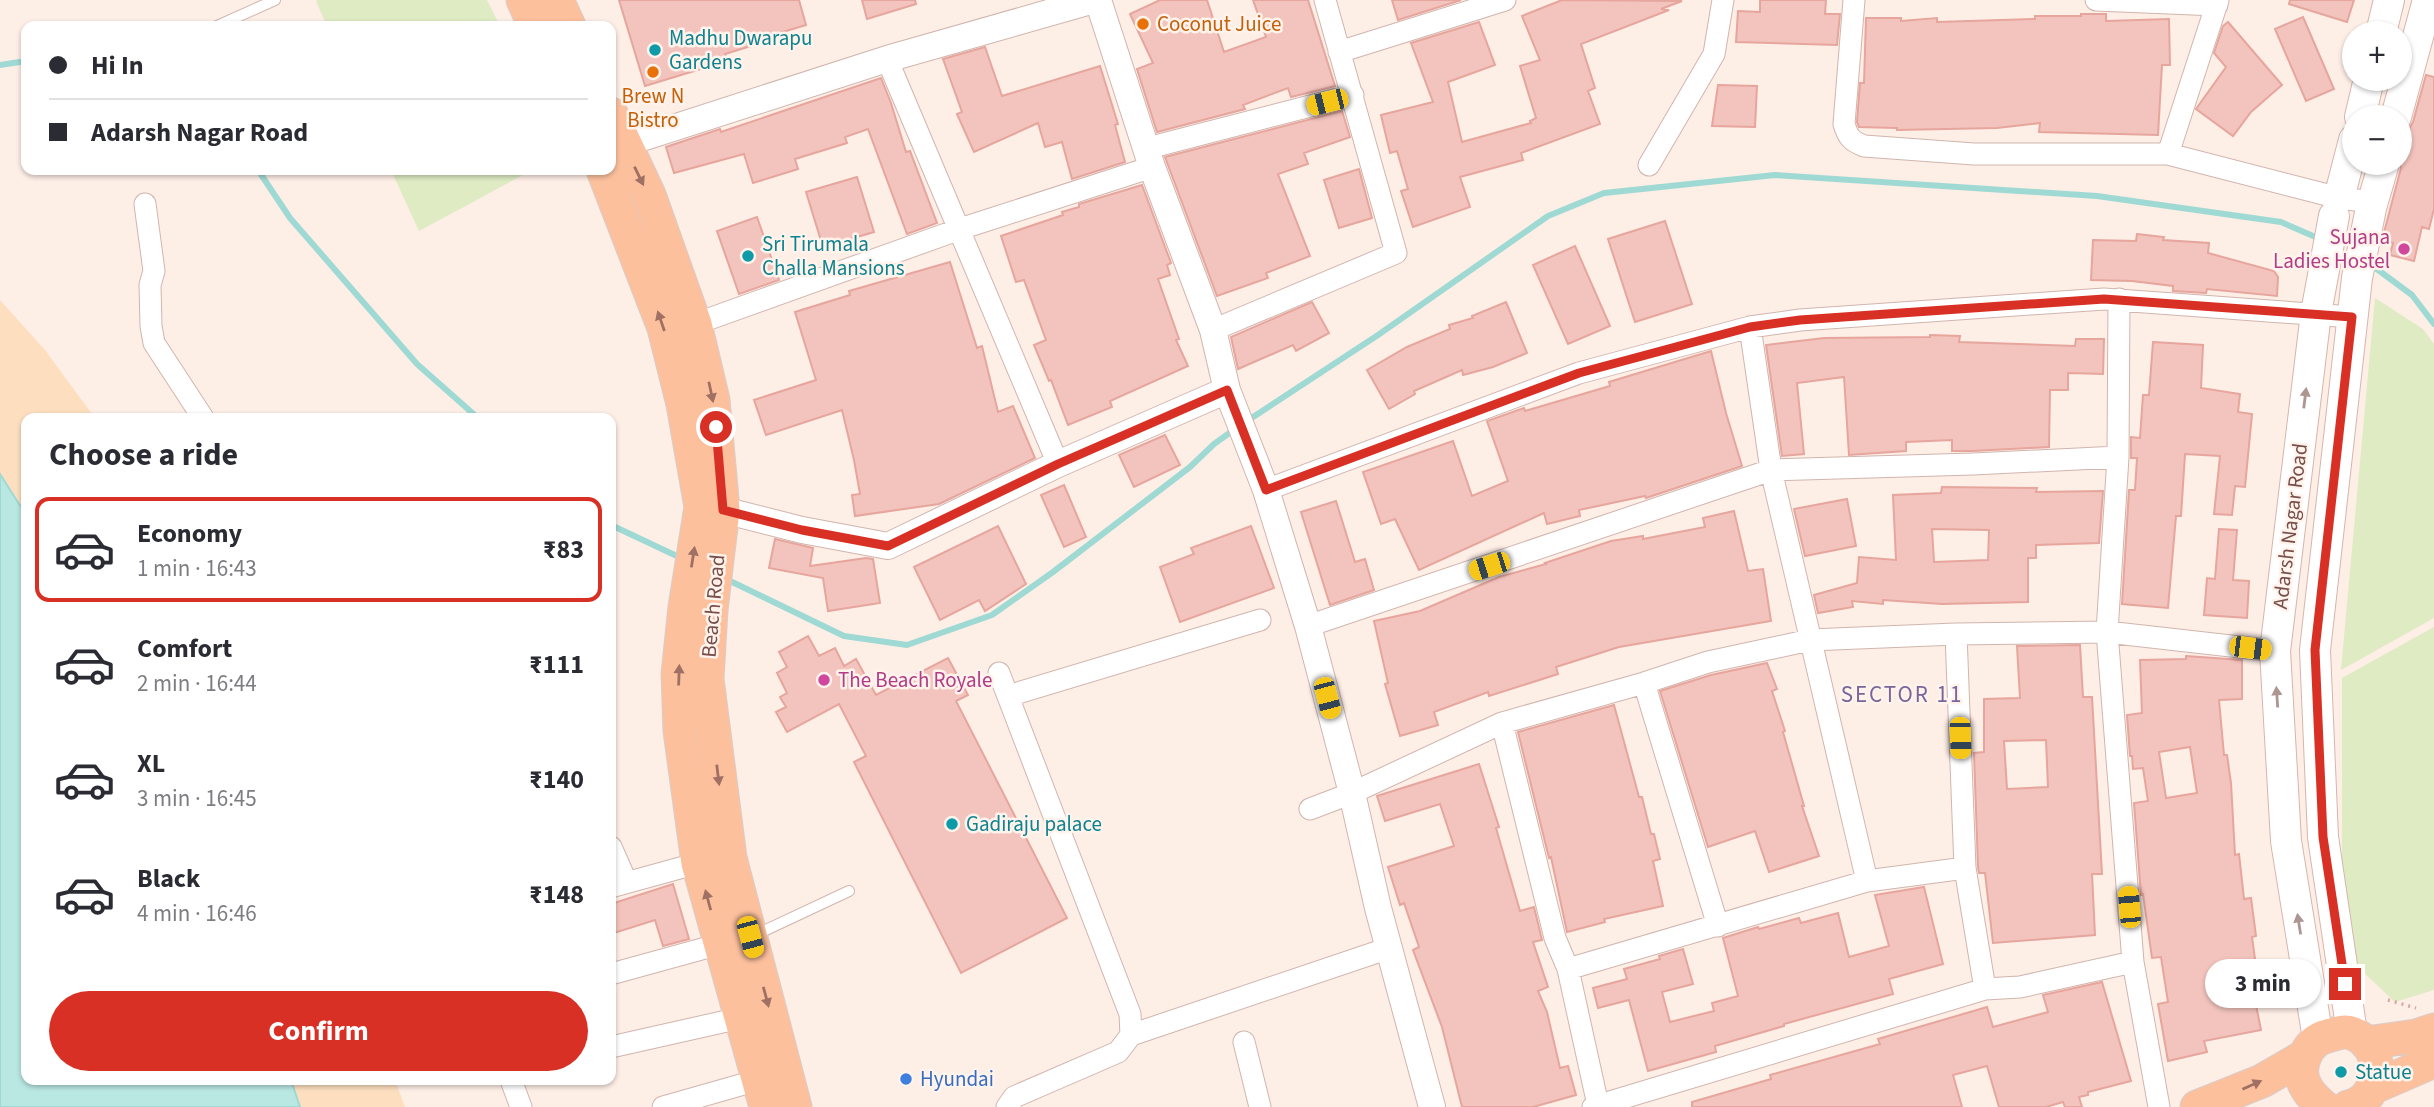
<!DOCTYPE html>
<meta charset="utf-8">
<style>
:root{--surface:#fff;--page:#f2f2f3;--text:#2b2b33;--muted:#7c7c81;--line:#e1e1e2;--accent:#d93025}
body{margin:0;font-family:"Source Sans 3",sans-serif;background:var(--page);color:var(--text);height:100vh;display:flex;flex-direction:column;font-size:26px;white-space:nowrap}
*{box-sizing:border-box;margin:0}
p{font-size:23px;color:var(--muted)}
.icon{flex:none;width:38px;height:38px;fill:none;stroke:currentColor;stroke-width:2;stroke-linecap:round;stroke-linejoin:round}
.map{position:relative;flex:1;overflow:hidden}
.panel{position:absolute;left:21px;top:413px;width:595px;height:672px;display:flex;flex-direction:column;background:var(--surface);border-radius:14px;box-shadow:0 2px 5px #0004}
.panel>*{flex:none}
.top-card{position:absolute;left:21px;top:21px;width:595px;height:154px;border-radius:14px;box-shadow:0 2px 5px #0004;display:grid;align-content:center;height:154px;padding:0 28px;background:var(--surface)}
.fabs{position:absolute;left:2342px;top:21px;display:grid;gap:14px}
.fabs a{display:grid;place-items:center;width:70px;height:70px;border-radius:50%;background:var(--surface);box-shadow:0 2px 5px #0004;font-size:35px}
.end{position:absolute;width:32px;height:32px;margin:-16px;border:9px solid #d93025;background:#fff;box-shadow:0 0 0 4px #fff}
.from{border-radius:50%}
.bubble{position:absolute;height:49px;border-radius:24px;background:var(--surface);box-shadow:0 2px 5px #0004;font-size:23px;font-weight:700;line-height:49px;text-align:center}
.car{position:absolute;width:21px;height:42px;margin:-21px -10px;border-radius:9px;box-shadow:0 0 5px 2px #0007;background:linear-gradient(#f5c518 24%,#345 0 40%,#f5c518 0 76%,#345 0 86%,#f5c518 0)}
.top-card b{display:flex;align-items:center;gap:24px;height:66px;font-size:26px}
.top-card b+b{border-top:2px solid var(--line)}
.top-card i{width:18px;height:18px;background:var(--text)}
ul{padding:0;list-style:none}
li{display:flex;align-items:center;gap:21px;height:105px;margin:0 14px 10px;padding:0 14px;border:4px solid transparent;border-radius:14px}
li div{flex:1}
li b{display:block;font-size:26px}
li em{font-style:normal;font-weight:700}
li.on{border-color:var(--accent)}
li>.icon{width:63px;height:63px;stroke-width:1.5}
h2{padding:0 28px;font-size:32px;line-height:84px}
.action{display:flex;gap:14px;margin-top:auto;padding:14px 28px}
.action a{flex:1;height:80px;border-radius:42px;background:var(--accent);color:#fff;font-size:28px;font-weight:700;line-height:80px;text-align:center}
.map>svg:first-child{display:block}
</style>
<div class="map">
<svg width="2434" height="1107" viewBox="0 0 2434 1107">
<rect width="100%" height="100%" fill="#fdeee6"/>
<path fill="#deebc3" d="M318 0H487L500 26H327L316 1Z
M391 170H532L419 231Z
M2375 298 2423 329 2434 344V618L2341 670Z
M2434 627V990L2395 1002 2342 952V678Z"/>
<path fill="#fddfc0" d="M0 300 45 350 95 418H26V515L0 474Z
M291 1080H395L405 1107H300Z"/>
<path fill="#b9e7e2" stroke="#9fd9d3" stroke-width="2" d="M0 474 26 515V1080H291L300 1107H0Z"/>
<g fill="none" stroke-linecap="round" stroke-linejoin="round">
<path stroke="#9fd9d3" stroke-width="6" d="M0 65 26 61
M258 170 290 218 417 364 478 418
M2370 264 2412 295 2434 324
M1247 421 1378 335 1548 216 1604 193 1775 175 2097 196 2281 222 2320 239
M611 525 681 558
M726 579 844 636 907 645 992 615 1053 572 1190 467 1214 444 1235 429"/>
</g>
<path fill="#f3c4bd" stroke="#e6a59d" stroke-width="2" fill-rule="evenodd" d="M619 0H799L806 25 766 37 767 41 725 54 727 61 645 86Z
M862 0H915L916 4 867 19Z
M1160 0H1207L1224 52 1266 37 1253 0H1308L1335 86 1291 97 1288 88 1243 105 1245 109 1157 132 1137 69 1153 63 1130 14Z
M1392 0H1461L1398 20Z
M1562 0 1682 1 1661 9 1669 10 1581 44 1595 88 1588 91 1600 124 1521 153 1523 160 1460 177 1470 207 1413 227 1401 191 1408 189 1397 151 1390 153 1381 115 1433 102 1411 43 1479 22 1495 65 1448 82 1462 142 1531 123 1530 121 1536 118 1520 66 1540 60 1522 16Z
M1760 0H1826L1825 14H1840L1837 45 1736 42 1738 11 1760 12Z
M2290 0H2354L2347 22 2289 4Z
M2081 14H2106V21L2169 19 2170 65H2162L2158 135 2039 132 2040 123 1997 128 1897 130V128L1859 127 1857 122 1860 83H1864L1866 18H1901V21L1937 18V22L2035 19V16H2081Z
M2303 17 2334 89 2306 101 2275 29Z
M2228 22 2282 85 2251 112 2233 136 2196 109 2226 67 2214 53 2223 26Z
M985 47 1002 96 1100 66 1118 124 1115 125 1125 162 1072 179 1062 142 1045 147 1038 123 974 152 957 114 962 112 943 59Z
M2426 75 2434 77V209L2429 229 2422 227 2414 261 2390 255 2393 243 2382 240 2401 168 2399 154 2403 133 2409 129 2413 122Z
M881 78 891 103 906 152 910 151 937 223 907 234 868 129 845 137 847 143 795 159 798 169 753 183 744 154 674 173 666 147 720 129 721 132Z
M1718 85 1757 86 1755 127 1712 126Z
M1342 111 1350 137 1304 153 1308 164 1278 174 1310 256 1266 273 1268 278 1217 296 1165 157Z
M1359 169 1372 218 1339 228 1324 180Z
M857 177 874 232 823 247 806 192Z
M1142 185 1171 263 1167 265 1170 275 1158 279 1179 339 1176 340 1188 366 1110 401 1112 407 1068 425 1051 380 1049 381 1034 345 1046 340 1024 280 1016 282 1001 236 1063 215 1062 212 1079 207V204Z
M757 217 779 280 739 294 717 231Z
M1665 221 1692 304 1635 322 1608 239Z
M2137 234 2164 237 2163 240 2209 243 2208 253 2274 271 2278 277 2277 296 2207 289 2206 293 2173 291V286L2132 281 2091 280 2093 240 2136 241Z
M1575 246 1610 326 1568 344 1533 265Z
M950 262 977 348 982 346 998 412 1013 406 1035 458 939 504 855 516 852 495 860 494 854 460 842 410 766 435 754 400 816 380 795 312 850 295 849 291Z
M1312 302 1329 333 1296 351 1293 345 1238 369 1231 337Z
M1506 302 1527 353 1493 367 1463 375 1462 370 1414 391 1415 394 1389 409 1367 370 1407 347 1450 329 1449 325 1473 318 1472 316Z
M1930 335 1960 336 1959 342 2075 346 2076 339H2104L2103 374 2068 373V390H2050L2049 447 1972 451H1952V440L1906 442V451L1849 455 1844 377 1797 383 1804 454 1782 456 1766 345 1824 338 1930 337Z
M2153 342 2203 345 2201 388 2240 394 2238 412 2252 414 2245 487 2235 486 2232 515 2214 514 2220 456 2185 454 2181 516H2176L2168 608 2122 604 2129 490H2135L2137 458H2131V437L2140 438 2143 395H2149Z
M1711 351 1726 413 1742 466 1646 498 1645 496 1579 510 1580 516 1547 524 1544 513 1419 570 1395 519 1381 524 1363 472 1453 441 1472 496 1508 481 1487 421 1524 408 1525 411 1610 386 1609 382Z
M1165 435 1180 465 1134 487 1119 455Z
M1064 485 1086 537 1064 547 1041 495Z
M1942 487 2037 488 2036 492 2103 491 2099 543 2036 545V558H2028V602L1942 604 1883 600V604L1852 601 1853 607 1818 613 1814 595 1857 583 1859 557 1896 560 1893 495 1941 493ZM1932 529 1989 530 1988 560 1934 562Z
M1847 499 1856 546 1805 556 1794 509Z
M1336 501 1355 562 1365 559 1374 590 1330 605 1301 512Z
M1734 511 1748 571 1763 569 1771 621 1619 647 1556 667 1558 674 1489 696 1488 692 1434 712 1438 725 1400 736 1385 684 1388 683 1374 621 1420 611 1499 577 1546 564 1545 563 1611 541 1643 536V539L1705 527 1703 518Z
M998 526 1026 584 985 611 979 600 940 620 914 567Z
M1251 526 1274 588 1180 622 1160 567 1194 554 1191 548Z
M2219 529 2237 530 2233 580 2249 581 2247 618 2204 615 2207 578 2215 579Z
M775 539 813 548 810 566 866 558 873 559 880 603 828 611 823 578 769 568Z
M808 636 819 656 835 648 844 666 856 659 876 695 948 658 968 695 956 701 1067 918 961 973 854 762 866 756 839 704 787 732 776 712 786 707 780 697 787 693 777 673 787 667 779 652Z
M2080 645 2083 697H2092L2102 874H2092L2095 935 1993 943 1985 873H1979L1978 867 1974 753 1984 752V699L2020 698 2017 646ZM2046 740 2048 787 2007 789 2004 741Z
M2186 656 2242 660V699L2219 700 2224 755H2227L2231 783 2235 855 2239 854 2244 899 2251 898 2256 936 2252 937 2259 989 2253 990 2261 1030 2204 1041 2207 1052 2168 1061 2158 1004 2168 1002 2161 957 2152 958 2143 894 2141 895 2134 803 2148 801 2143 768 2133 769 2132 756H2130L2127 715 2142 713 2140 660 2186 659ZM2190 747 2197 793 2166 798 2159 752Z
M1767 663 1777 689 1772 691 1785 731 1783 732 1804 806H1802L1819 856 1769 872 1755 831 1708 847 1660 691 1711 675Z
M1614 705 1639 797H1642L1651 834H1654L1660 859 1653 861 1663 906 1604 919 1605 922 1567 932 1551 857 1549 858 1518 732Z
M1479 764 1499 827 1496 828 1520 911 1534 907 1542 940 1533 942 1548 987 1538 991 1547 1012 1560 1068 1568 1066 1576 1095 1533 1107H1462L1442 1027 1413 950 1419 947 1404 903 1400 905 1388 867 1454 846 1440 804 1385 821 1377 796Z
M673 884 689 939 663 946 655 920 611 934V904Z
M1924 887 1943 964 1889 979 1893 994 1784 1024V1026L1715 1046 1716 1052 1648 1071 1629 1000 1598 1008 1593 988 1627 979 1624 969 1660 959 1659 956 1683 949 1693 984 1662 992 1670 1022 1714 1011 1712 1003 1738 996 1723 938 1758 927 1759 929 1799 918 1801 923 1838 913 1849 957 1889 946 1875 895Z
M2102 982 2131 1081 2088 1092V1095L2079 1097 2082 1107H2065L2063 1102 2046 1107H1999L1987 1066 1953 1075 1962 1107H1692V1102L1771 1079 1770 1075 1880 1044 1878 1039 1987 1007 1993 1027 2048 1012 2043 995Z"/>
<g fill="none" stroke-linecap="round" stroke-linejoin="round">
<g stroke="#d1b5ae" stroke-width="12">
<path id="service" d="M217 26 275 0
M753 936 849 891"/>
</g>
<g stroke="#d1b5ae" stroke-width="23">
<path id="minor" d="M1854 0 1844 124C1848 137 1851 141 1864 146L1974 154H2168L2339 198 2373 202
M2096 0 2217 5
M1339 52 1505 0
M887 59 1058 464
M1148 148 1353 95
M2168 154 2218 0
M1649 165 1714 54 1723 0
M145 204 154 271 150 285 151 326 154 343 203 418
M2119 299 2118 457 2107 632 2133 962 2159 1107
M695 324 960 229 1152 167
M1750 327 1771 470 1867 881
M1213 330 1396 253 1325 0
M1266 490 1579 373 1750 327 1800 320 2104 299 2352 317
M1308 626 1771 470 1973 464 2118 457
M999 673 1130 1014 1131 1035 1118 1052 1014 1097 1007 1107
M1644 683 1718 926
M1008 696 1260 620
M1502 723 1555 938 1568 969 1598 1105
M1310 809 1352 793 1502 723 1644 683 1708 662 1810 640 1956 634 2107 632 2275 651
M611 847 626 881
M611 887 698 863
M1568 969 1867 881 1965 868
M611 974 720 944
M1985 989 2020 987 2133 962
M1131 1035 1389 948
M1244 1042 1260 1107
M611 1047 740 1018
M511 1080 521 1107
M663 1107 758 1080
M1593 1107 1985 989 1965 868 1956 634"/>
</g>
<g stroke="#d1b5ae" stroke-width="28">
<path id="tertiary" d="M622 140 645 137 887 59 1094 0
M1227 390 1266 490 1308 626 1352 793 1378 908 1432 1107
M723 510 802 530 888 546 1058 464 1227 390 1213 330 1152 167 1098 0"/>
</g>
<g stroke="#d7b5ad" stroke-width="32">
<path id="secondary" d="M2381 33 2389 0
M2360 117 2369 79
M2396 117 2428 0
M2339 198 2354 140
M2352 1033 2323 837 2315 650 2357 278 2371 208 2384 163
M2318 1039 2286 841 2275 651 2316 313 2334 216"/>
</g>
<g stroke="#d9cdcc" stroke-width="35">
<path id="primary" d="M523 0 535 26
M557 0 569 26
M611 114 649 195 695 324 713 400 723 510 711 610 707 679 730 858 795 1107
M603 170 664 328 683 404 691 450 701 507 685 607 678 674 680 731 698 863 766 1107
M2366 1043 2416 1036 2434 1030
M2374 1087 2434 1061
M2197 1107 2262 1081 2305 1056
M2324 1107C2312 1097 2299 1084 2302 1066 2305 1052 2311 1042 2324 1037 2332 1035 2343 1030 2351 1033 2387 1045 2384 1099 2348 1107"/>
</g>
<path stroke="#d8a69f" stroke-width="3.5" stroke-dasharray="2 5" stroke-linecap="butt" d="M2388 1000 2416 1008"/>
<use href="#service" stroke="#fff" stroke-width="10"/>
<use href="#minor" stroke="#fff" stroke-width="21"/>
<use href="#tertiary" stroke="#fff" stroke-width="26"/>
<use href="#secondary" stroke="#fff" stroke-width="30"/>
<use href="#primary" stroke="#fcc09d" stroke-width="33"/>
</g>
<defs><path id="oneway-solid" d="M-6-.8H1V-3.2L6.5 0L1 3.2V.8H-6Z" transform="scale(1.75)"/></defs>
<g fill="#9f7063">
<use href="#oneway-solid" transform="translate(639 176) rotate(64)"/>
<use href="#oneway-solid" transform="translate(661 321) rotate(-109)"/>
<use href="#oneway-solid" transform="translate(711 392) rotate(78)"/>
<use href="#oneway-solid" transform="translate(693 557) rotate(-81)"/>
<use href="#oneway-solid" transform="translate(679 675) rotate(-88)"/>
<use href="#oneway-solid" transform="translate(718 775) rotate(83)"/>
<use href="#oneway-solid" transform="translate(708 900) rotate(-105)"/>
<use href="#oneway-solid" transform="translate(766 997) rotate(75)"/>
<use href="#oneway-solid" transform="translate(2252 1085) rotate(-24)"/>
</g>
<g fill="#ad9592">
<use href="#oneway-solid" transform="translate(2305 398) rotate(-83)"/>
<use href="#oneway-solid" transform="translate(2277 697) rotate(-94)"/>
<use href="#oneway-solid" transform="translate(2299 924) rotate(-99)"/>
</g>
<g fill="none" stroke-linecap="round" stroke-linejoin="round">
<path stroke="#d93025" stroke-width="9" d="M716 427 723 510 802 530 888 546 1058 464 1227 390 1266 490 1579 373 1750 327 1800 320 2104 299 2352 317 2315 650 2323 837 2345 984"/>
</g>
<g fill="#e8710a" stroke="#fff3ec" stroke-width="2.5">
<circle cx="1143" cy="24" r="7"/>
<circle cx="653" cy="72" r="7"/>
</g>
<g fill="#0f9aa8" stroke="#fff3ec" stroke-width="2.5">
<circle cx="655" cy="50" r="7"/>
<circle cx="748" cy="256" r="7"/>
<circle cx="952" cy="824" r="7"/>
<circle cx="2341" cy="1072" r="7"/>
</g>
<g fill="#d1479c" stroke="#fff3ec" stroke-width="2.5">
<circle cx="2404" cy="249" r="7"/>
<circle cx="824" cy="680" r="7"/>
</g>
<circle fill="#3f7fe0" stroke="#fff3ec" stroke-width="2.5" cx="906" cy="1079" r="7"/>
<g text-anchor="middle" stroke-width="5" stroke-linejoin="round" paint-order="stroke">
<g font-size="21" fill="#c56008" stroke="#fff3ec" text-anchor="start">
<text x="1157" y="31">Coconut Juice</text>
<text x="653" y="103" text-anchor="middle">Brew N<tspan x="653" dy="24">Bistro</tspan></text>
</g>
<g font-size="21" fill="#0d838f" stroke="#fff3ec" text-anchor="start">
<text x="669" y="45">Madhu Dwarapu<tspan x="669" dy="24">Gardens</tspan></text>
<text x="762" y="251">Sri Tirumala<tspan x="762" dy="24">Challa Mansions</tspan></text>
<text x="966" y="831">Gadiraju palace</text>
<text x="2355" y="1079">Statue</text>
</g>
<g font-size="21" fill="#b23c85" stroke="#fff3ec" text-anchor="end">
<text x="2390" y="244">Sujana<tspan x="2390" dy="24">Ladies Hostel</tspan></text>
<text x="838" y="687" text-anchor="start">The Beach Royale</text>
</g>
<g font-size="21" fill="#774e4a" stroke="#fff3ec">
<text transform="translate(2290 526) rotate(-83)" y="7">Adarsh Nagar Road</text>
<text transform="translate(713 606) rotate(-85)" y="7">Beach Road</text>
</g>
<g font-size="21" fill="#366cbe" stroke="#fff3ec" text-anchor="start">
<text x="920" y="1086">Hyundai</text>
</g>
<g font-size="23" letter-spacing="2" fill="#7a659a" stroke="#fff3ec">
<text x="1902" y="702">SECTOR 11</text>
</g>
</g>
</svg>
<div class="fabs">
<a>+</a>
<a>−</a>
</div>
<i class="end from" style="left:716px;top:427px"></i>
<i class="end" style="left:2345px;top:984px"></i>
<div class="bubble" style="left:2205px;top:959px;width:116px">3 min</div>
<i class="car" style="left:1327px;top:102px;rotate:256deg"></i>
<i class="car" style="left:1489px;top:566px;rotate:252deg"></i>
<i class="car" style="left:2250px;top:648px;rotate:97deg"></i>
<i class="car" style="left:1327px;top:698px;rotate:165deg"></i>
<i class="car" style="left:1960px;top:738px;rotate:178deg"></i>
<i class="car" style="left:2129px;top:907px;rotate:355deg"></i>
<i class="car" style="left:750px;top:937px;rotate:165deg"></i>
<div class="top-card">
<b><i class="from"></i>Hi In</b>
<b><i></i>Adarsh Nagar Road</b>
</div>
<section class="panel">
<h2>Choose a ride</h2>
<ul>
<li class="on"><svg class="icon" aria-label="car" viewBox="0 0 24 24"><path d="M5 17H2v-5l4-1 3-4h7l3 4 3 1v5h-3M9 17h6M6 11h13"/><circle cx="7" cy="17" r="2"/><circle cx="17" cy="17" r="2"/></svg><div><b>Economy</b><p>1 min · 16:43</p></div><em>₹83</em></li>
<li><svg class="icon" aria-label="car" viewBox="0 0 24 24"><path d="M5 17H2v-5l4-1 3-4h7l3 4 3 1v5h-3M9 17h6M6 11h13"/><circle cx="7" cy="17" r="2"/><circle cx="17" cy="17" r="2"/></svg><div><b>Comfort</b><p>2 min · 16:44</p></div><em>₹111</em></li>
<li><svg class="icon" aria-label="car" viewBox="0 0 24 24"><path d="M5 17H2v-5l4-1 3-4h7l3 4 3 1v5h-3M9 17h6M6 11h13"/><circle cx="7" cy="17" r="2"/><circle cx="17" cy="17" r="2"/></svg><div><b>XL</b><p>3 min · 16:45</p></div><em>₹140</em></li>
<li><svg class="icon" aria-label="car" viewBox="0 0 24 24"><path d="M5 17H2v-5l4-1 3-4h7l3 4 3 1v5h-3M9 17h6M6 11h13"/><circle cx="7" cy="17" r="2"/><circle cx="17" cy="17" r="2"/></svg><div><b>Black</b><p>4 min · 16:46</p></div><em>₹148</em></li>
</ul>
<div class="action"><a>Confirm</a></div>
</section>
</div>
